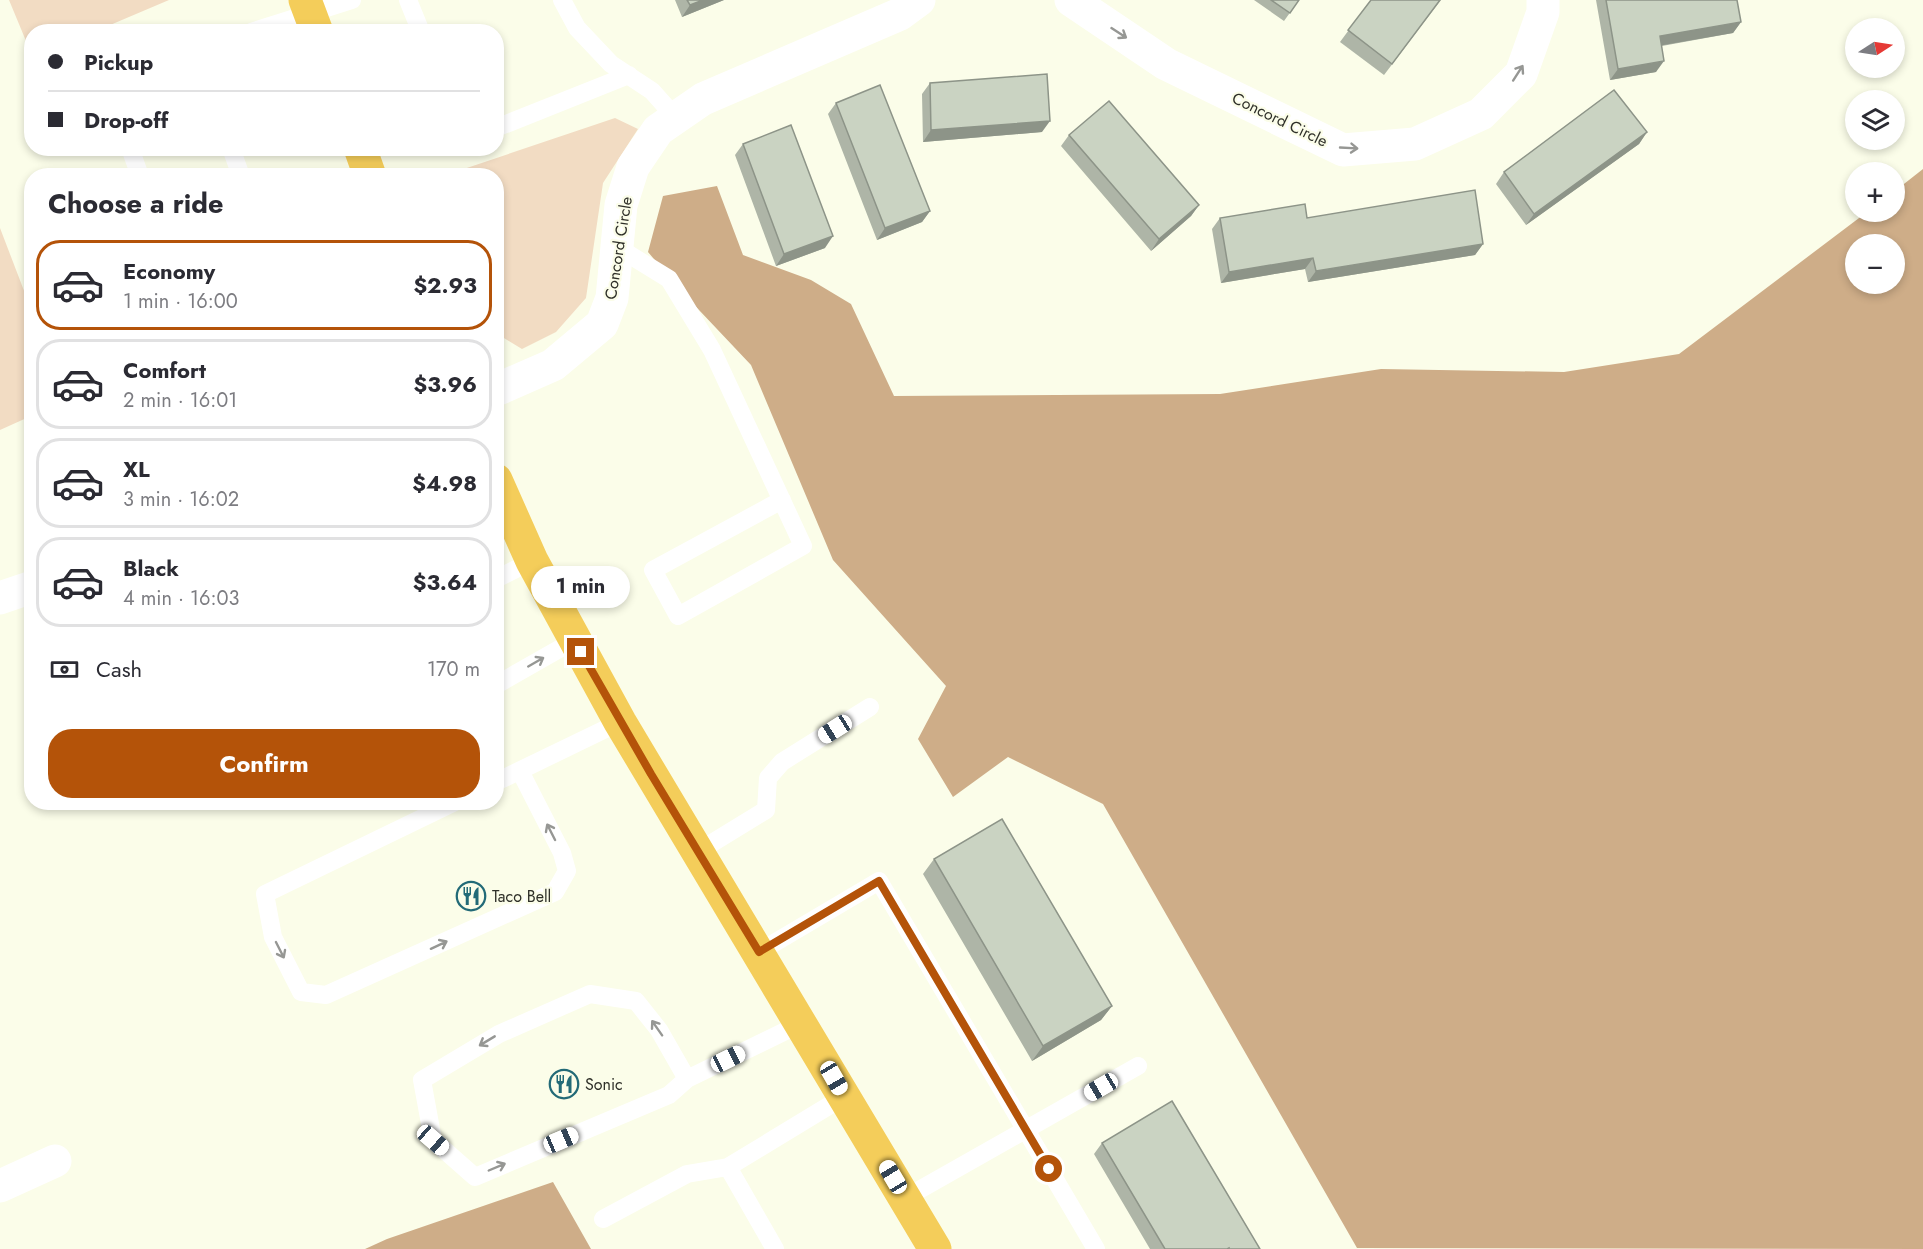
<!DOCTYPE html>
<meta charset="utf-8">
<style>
:root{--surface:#fff;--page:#f2f2f3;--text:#2b2b33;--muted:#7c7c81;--line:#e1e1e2;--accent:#b45309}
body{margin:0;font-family:Jost,sans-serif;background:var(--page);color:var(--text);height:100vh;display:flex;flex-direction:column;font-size:22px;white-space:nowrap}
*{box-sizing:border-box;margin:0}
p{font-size:20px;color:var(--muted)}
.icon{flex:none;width:33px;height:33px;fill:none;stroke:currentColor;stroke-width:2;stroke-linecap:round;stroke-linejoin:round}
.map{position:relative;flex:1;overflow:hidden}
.drawer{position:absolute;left:24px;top:168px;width:480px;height:642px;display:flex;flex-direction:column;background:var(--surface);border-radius:24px;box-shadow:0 3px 9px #0003}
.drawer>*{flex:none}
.banner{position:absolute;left:24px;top:24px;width:480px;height:132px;border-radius:24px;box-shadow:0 3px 9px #0003;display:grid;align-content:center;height:132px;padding:0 24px;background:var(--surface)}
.needle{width:39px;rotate:78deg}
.fabs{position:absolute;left:1845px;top:18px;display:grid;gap:12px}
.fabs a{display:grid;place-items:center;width:60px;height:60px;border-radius:50%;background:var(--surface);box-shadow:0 3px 9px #0003;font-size:30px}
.end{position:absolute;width:27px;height:27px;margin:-14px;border:8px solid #b45309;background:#fff;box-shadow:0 0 0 3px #fff}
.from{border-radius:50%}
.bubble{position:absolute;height:42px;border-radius:21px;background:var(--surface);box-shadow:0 3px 9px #0003;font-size:20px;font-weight:700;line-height:42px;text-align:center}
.car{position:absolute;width:18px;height:36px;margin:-18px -9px;border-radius:8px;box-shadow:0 0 4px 2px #0007;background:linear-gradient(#fff 24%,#345 0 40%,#fff 0 76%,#345 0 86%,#fff 0)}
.banner b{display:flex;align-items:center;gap:21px;height:57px;font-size:22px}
.banner b+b{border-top:2px solid var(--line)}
.banner i{width:15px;height:15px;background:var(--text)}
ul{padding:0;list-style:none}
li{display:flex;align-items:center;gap:18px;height:90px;margin:0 12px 9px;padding:0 12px;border:3px solid var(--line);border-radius:24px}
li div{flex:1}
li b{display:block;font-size:22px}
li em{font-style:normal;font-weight:700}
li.selected{border-color:var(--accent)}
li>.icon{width:54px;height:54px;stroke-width:1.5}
h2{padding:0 24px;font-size:27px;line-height:72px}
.pay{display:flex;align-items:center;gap:15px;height:66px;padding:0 24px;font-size:22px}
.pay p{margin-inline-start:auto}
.cta{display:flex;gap:12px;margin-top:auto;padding:12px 24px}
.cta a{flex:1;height:69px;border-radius:24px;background:var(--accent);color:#fff;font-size:24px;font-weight:700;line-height:69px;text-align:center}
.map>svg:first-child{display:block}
</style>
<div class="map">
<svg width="1923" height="1249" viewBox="0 0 1923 1249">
<rect width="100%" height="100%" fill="#fbfde9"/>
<path fill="#f2dcc3" d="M9 0H169L96 31 32 32 31 53Z
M615 118 638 129 603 183 586 298 556 332 522 349 499 335 497 329 496 176 446 175Z
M0 228 31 309V416L0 430Z"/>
<path fill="#cead88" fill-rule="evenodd" d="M1923 169V1249L1357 1248 1103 804 1008 757 953 797 918 739 946 686 833 560 751 365 682 292 648 252 663 196 717 186 743 255 811 280 851 304 894 396 1220 394 1381 369 1564 372 1679 354 1867 212H1894L1895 191ZM1856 244H1894V284H1856Z
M553 1182 591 1249H365L387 1239Z"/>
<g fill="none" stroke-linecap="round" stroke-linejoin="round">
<path stroke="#fff" stroke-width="18" d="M408 0 421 32
M562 0 577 28 611 64 652 91 676 118
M251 32 352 0
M496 128 629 75
M130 148 140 176
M231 148 241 176
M617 247 669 279 712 350 803 546 678 616 653 570 782 500
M496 579 532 561
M496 685 575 640
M496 782 620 722
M455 802 265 894 273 937 301 992 326 995 555 892 567 871 562 853 520 771
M699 851 766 810 768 778 782 762 870 707
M759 952 879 881 1096 1249
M687 1079 659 1030 636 1001 590 994 499 1034 422 1080 433 1140 475 1177 669 1095 687 1079 802 1023
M905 1198 1138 1066
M603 1219 687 1174 728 1167
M775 1249 728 1167 845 1096"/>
<path stroke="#fff" stroke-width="33" d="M1071 0 1166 64 1343 150 1415 144 1481 114 1521 74 1543 12V0
M496 390 553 365 602 324 612 298 621 205 633 167 658 130 703 99 900 14 919 0
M0 598 32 587
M0 1186 55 1161"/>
<path stroke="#f4cd5a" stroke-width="33" d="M305 0 317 32
M360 148 370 176
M496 480 532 561 620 722 935 1249"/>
</g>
<path fill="#aeb5a7" d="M675 0H724L682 17Z
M1254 0H1299L1284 21Z
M1371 0H1441L1384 75 1340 42Z
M1596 0H1737L1741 22 1733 33 1662 46 1656 72 1610 80Z
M930 83 1042 132 923 142 922 94Z
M836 103 930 211 922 222 877 240 828 114Z
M1647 132 1639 144 1526 225 1496 184 1504 172Z
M1069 135 1199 205 1191 216 1151 251 1061 146Z
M743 144 825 248 776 266 735 155Z
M1220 218H1307L1483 244 1475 255 1308 282 1305 269 1221 283 1212 229Z
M934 859 1112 1006 1101 1020 1032 1061 923 874Z
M1102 1143 1260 1249H1150L1094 1154Z"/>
<path fill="#8d9488" d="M703 0H724L682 17 690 5Z
M1741 22 1733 33 1652 47 1660 36Z
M1664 61 1656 72 1610 80 1618 69Z
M1050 121 1042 132 923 142 931 130Z
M1647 132 1639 144 1526 225 1534 214Z
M1199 205 1191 216 1151 251 1159 239Z
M930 211 922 222 877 240 885 228Z
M833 236 825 248 776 266 784 254Z
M1483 244 1475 255 1308 282 1316 271Z
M1313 258 1305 269 1221 283 1229 272Z
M1112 1006 1101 1020 1032 1061 1043 1046Z"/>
<path fill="#cad3c2" stroke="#8d9488" stroke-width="1.5" d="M687 0H703L690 5Z
M1271 0H1299L1290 13Z
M1371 0H1440L1392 64 1348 30Z
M1606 0H1737L1741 22 1660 36 1664 61 1618 69Z
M1047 74 1050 121 931 130 930 83Z
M880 85 930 211 885 228 836 103Z
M1614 90 1647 132 1534 214 1504 172Z
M1109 101 1199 205 1159 239 1069 135Z
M791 125 833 236 784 254 743 144Z
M1475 190 1483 244 1316 271 1313 258 1229 272 1220 218 1305 204 1307 218Z
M1002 819 1112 1006 1043 1046 934 859Z
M1172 1101 1260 1249H1229V1248L1227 1249H1165L1102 1143Z"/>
<defs><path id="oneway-shaft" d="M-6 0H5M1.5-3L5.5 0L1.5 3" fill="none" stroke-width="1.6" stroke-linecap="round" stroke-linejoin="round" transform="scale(1.5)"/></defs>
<g stroke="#969794">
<use href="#oneway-shaft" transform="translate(1119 33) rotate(33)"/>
<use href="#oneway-shaft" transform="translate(1518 73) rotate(-57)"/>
<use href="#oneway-shaft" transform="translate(1349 148) rotate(3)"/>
<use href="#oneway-shaft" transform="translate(536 662) rotate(-30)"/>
<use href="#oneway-shaft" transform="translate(551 832) rotate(-117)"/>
<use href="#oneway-shaft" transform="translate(439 945) rotate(-25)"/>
<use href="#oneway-shaft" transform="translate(280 950) rotate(63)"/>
<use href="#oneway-shaft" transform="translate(657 1028) rotate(-125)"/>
<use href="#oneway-shaft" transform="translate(487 1041) rotate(149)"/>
<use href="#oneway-shaft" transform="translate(497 1167) rotate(-23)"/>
</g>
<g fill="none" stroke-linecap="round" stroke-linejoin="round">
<path stroke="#b45309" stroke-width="8" d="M581 652 651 774 759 952 879 881 1049 1169"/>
</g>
<defs>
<g id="restaurant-ring" transform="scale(1.5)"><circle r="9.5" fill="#fbfde9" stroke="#226a77" stroke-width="1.5"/><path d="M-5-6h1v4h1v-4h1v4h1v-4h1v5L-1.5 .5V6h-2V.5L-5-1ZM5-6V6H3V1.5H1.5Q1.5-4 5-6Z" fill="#226a77"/></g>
</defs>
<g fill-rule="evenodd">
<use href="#restaurant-ring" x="471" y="896"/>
<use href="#restaurant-ring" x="564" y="1084"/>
</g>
<g text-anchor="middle" stroke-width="4.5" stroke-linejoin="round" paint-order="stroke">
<g font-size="16" fill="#2e2f28" stroke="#fbfde9">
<text transform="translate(1280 119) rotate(26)" y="6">Concord Circle</text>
<text transform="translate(618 248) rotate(-81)" y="6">Concord Circle</text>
</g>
<g font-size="16" fill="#2e2f28" stroke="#fbfde9" text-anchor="start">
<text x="492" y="902">Taco Bell</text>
<text x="585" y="1090">Sonic</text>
</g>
</g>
</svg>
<div class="fabs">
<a><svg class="needle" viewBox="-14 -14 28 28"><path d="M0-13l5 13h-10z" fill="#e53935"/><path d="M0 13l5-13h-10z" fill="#7c7c81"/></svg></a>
<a><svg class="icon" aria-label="layers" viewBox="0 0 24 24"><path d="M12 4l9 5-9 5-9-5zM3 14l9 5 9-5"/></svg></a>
<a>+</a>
<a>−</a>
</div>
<i class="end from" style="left:1049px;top:1169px"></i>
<i class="end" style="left:581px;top:652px"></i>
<div class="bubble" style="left:531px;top:566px;width:99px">1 min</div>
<i class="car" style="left:835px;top:729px;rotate:238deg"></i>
<i class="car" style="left:728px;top:1059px;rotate:64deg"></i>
<i class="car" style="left:834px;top:1078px;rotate:150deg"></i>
<i class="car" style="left:1101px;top:1087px;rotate:240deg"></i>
<i class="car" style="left:433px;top:1140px;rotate:131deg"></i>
<i class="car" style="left:561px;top:1140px;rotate:67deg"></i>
<i class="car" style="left:893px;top:1177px;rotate:329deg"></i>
<div class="banner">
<b><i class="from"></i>Pickup</b>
<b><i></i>Drop-off</b>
</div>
<section class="drawer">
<h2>Choose a ride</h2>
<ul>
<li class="selected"><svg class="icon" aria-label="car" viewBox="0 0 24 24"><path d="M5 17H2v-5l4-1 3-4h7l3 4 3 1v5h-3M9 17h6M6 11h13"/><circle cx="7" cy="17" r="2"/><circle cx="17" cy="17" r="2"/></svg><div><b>Economy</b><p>1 min · 16:00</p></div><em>$2.93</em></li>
<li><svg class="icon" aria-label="car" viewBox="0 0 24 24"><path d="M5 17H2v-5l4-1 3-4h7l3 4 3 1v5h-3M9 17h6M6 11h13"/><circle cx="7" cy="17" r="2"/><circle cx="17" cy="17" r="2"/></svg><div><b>Comfort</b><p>2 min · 16:01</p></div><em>$3.96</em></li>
<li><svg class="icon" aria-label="car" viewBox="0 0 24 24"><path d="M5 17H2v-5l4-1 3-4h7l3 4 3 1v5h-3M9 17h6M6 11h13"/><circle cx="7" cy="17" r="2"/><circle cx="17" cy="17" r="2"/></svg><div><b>XL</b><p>3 min · 16:02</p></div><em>$4.98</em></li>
<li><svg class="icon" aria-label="car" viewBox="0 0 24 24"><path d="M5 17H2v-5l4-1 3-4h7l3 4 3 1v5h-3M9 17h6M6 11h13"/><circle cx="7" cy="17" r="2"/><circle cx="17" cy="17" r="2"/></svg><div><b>Black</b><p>4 min · 16:03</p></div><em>$3.64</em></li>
</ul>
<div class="pay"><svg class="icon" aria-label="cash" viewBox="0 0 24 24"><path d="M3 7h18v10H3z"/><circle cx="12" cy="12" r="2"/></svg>Cash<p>170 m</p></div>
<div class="cta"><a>Confirm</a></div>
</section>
</div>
